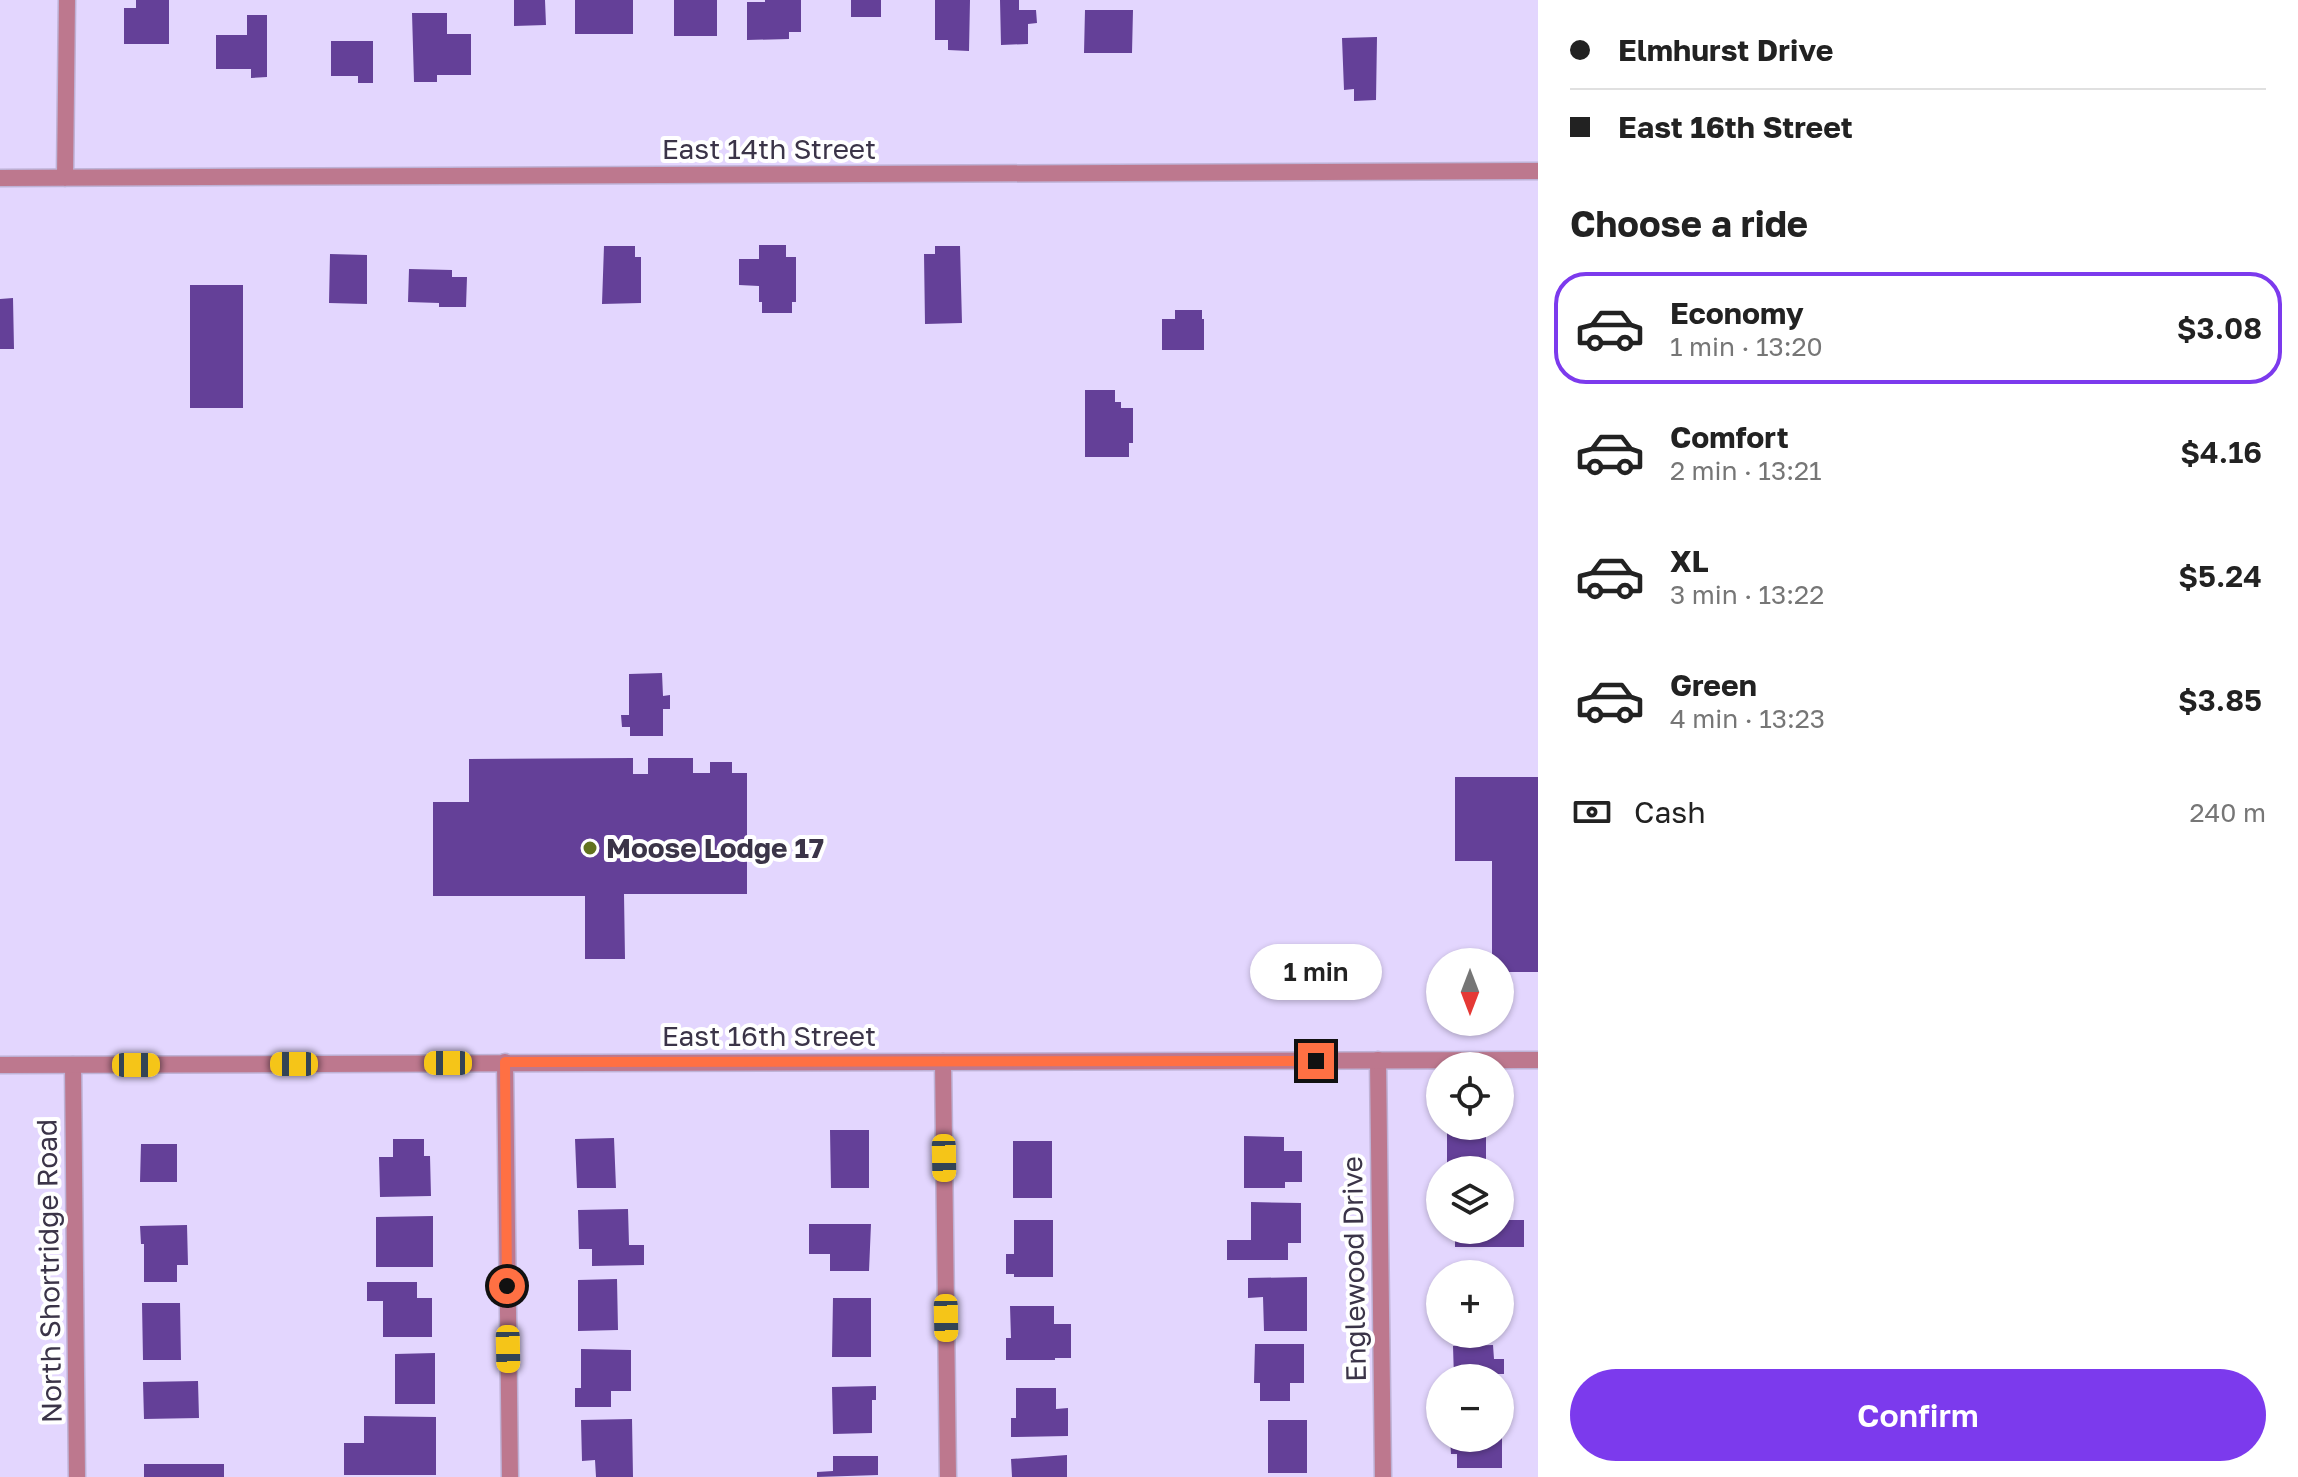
<!DOCTYPE html>
<meta charset="utf-8">
<style>
:root{--surface:#fff;--page:#f6f6f6;--text:#222;--muted:#767676;--line:#e0e0e0;--accent:#7c3aed}
body{margin:0;font-family:"Golos Text",sans-serif;background:var(--page);color:var(--text);height:100vh;display:flex;flex-direction:column;font-size:30px;white-space:nowrap}
*{box-sizing:border-box;margin:0}
p{font-size:26px;color:var(--muted)}
.icon{flex:none;width:44px;height:44px;fill:none;stroke:currentColor;stroke-width:2;stroke-linecap:round;stroke-linejoin:round}
.map{position:relative;flex:1;overflow:hidden}
.drawer{display:flex;flex-direction:column;background:var(--surface);width:760px}
.drawer>*{flex:none}
.hud{display:grid;align-content:center;height:176px;padding:0 32px;background:var(--surface)}
.needle{width:52px;rotate:180deg}
.tools{position:absolute;left:1426px;top:948px;display:grid;gap:16px}
.tools a{display:grid;place-items:center;width:88px;height:88px;border-radius:50%;background:var(--surface);box-shadow:0 2px 6px #0004;font-size:40px}
.end{position:absolute;width:36px;height:36px;margin:-18px;border:10px solid #ff7043;background:#111;box-shadow:0 0 0 4px #111}
.from{border-radius:50%}
.bubble{position:absolute;height:56px;border-radius:28px;background:var(--surface);box-shadow:0 2px 6px #0004;font-size:26px;font-weight:600;line-height:56px;text-align:center}
.car{position:absolute;width:24px;height:48px;margin:-24px -12px;border-radius:10px;box-shadow:0 0 6px 2px #0007;background:linear-gradient(#f5c518 24%,#345 0 40%,#f5c518 0 76%,#345 0 86%,#f5c518 0)}
.hud b{display:flex;align-items:center;gap:28px;height:76px;font-size:30px}
.hud b+b{border-top:2px solid var(--line)}
.hud i{width:20px;height:20px;background:var(--text)}
ul{padding:0;list-style:none}
li{display:flex;align-items:center;gap:24px;height:112px;margin:0 16px 12px;padding:0 16px;border:4px solid transparent;border-radius:32px}
li div{flex:1}
li b{display:block;font-size:30px}
li em{font-style:normal;font-weight:600}
li.active{border-color:var(--accent)}
li>.icon{width:72px;height:72px;stroke-width:1.5}
h2{padding:0 32px;font-size:36px;line-height:96px}
.pay{display:flex;align-items:center;gap:20px;height:88px;padding:0 32px;font-size:30px}
.pay p{margin-inline-start:auto}
.cta{display:flex;gap:16px;margin-top:auto;padding:16px 32px}
.cta a{flex:1;height:92px;border-radius:48px;background:var(--accent);color:#fff;font-size:32px;font-weight:600;line-height:92px;text-align:center}
main{display:flex;flex:1;min-height:0}
.map>svg:first-child{display:block}
</style>
<main>
<div class="map">
<svg width="1538" height="1477" viewBox="0 0 1538 1477">
<rect width="100%" height="100%" fill="#e3d6fe"/>
<path fill="#644098" d="M136 0H169V44H124V8H136Z
M514 0H545L546 25 514 26Z
M575 0H633V34H575Z
M674 0H717V36H674Z
M765 0H801V32H789V39L747 40V2H765Z
M851 0H881V17H851Z
M935 0H970L969 51 948 50V40H935Z
M1000 0H1019V10H1036L1037 23 1028 24V44L1001 45Z
M1085 10H1133L1132 53H1084Z
M412 13H447V34H471V75H437V82H414Z
M247 15H267V77L251 78V69H216V35H247Z
M1377 37 1376 100 1354 101V89L1344 90 1342 38Z
M331 41H373V83H358V76H331Z
M759 245H786V257H796V302H792V313H762V302H759V286L739 285V259H759Z
M604 246H635V257H641V303L602 304Z
M935 246H960L962 323 925 324 924 254H935Z
M330 254 367 255V304L329 303Z
M409 269 452 270V277H467L466 307H439V303L408 302Z
M190 285H243V408H190Z
M13 298 14 349H0V299Z
M1175 310H1202V319H1204V350H1162V319H1175Z
M1085 390H1115V402H1121V408H1133V443H1129V457H1085Z
M662 673 663 696 670 695V709H663V736H630V727H622L621 715H629V674Z
M633 758V774H648V758H693V773H710V762H732V773H747V894H624L625 959H585V896H433V802H469V759Z
M1455 777H1538V972H1500V962H1492V861H1455Z
M830 1130H869V1188H831Z
M1447 1131H1486V1170H1447Z
M1244 1136 1284 1137V1151H1302V1182H1285V1188H1244Z
M614 1138 616 1188H577L575 1139Z
M393 1139H424V1156H430L431 1196 380 1197 379 1157H393Z
M1013 1141H1052V1198H1013Z
M141 1144H177V1182H140Z
M1251 1202 1301 1203V1243H1288V1260H1227V1240H1251Z
M628 1209 629 1245H644V1265L592 1266V1249H579L578 1210Z
M433 1216V1267H376V1217Z
M1014 1220H1053V1277H1014V1274H1006V1254H1014Z
M1500 1220H1524V1247H1455V1230H1500Z
M809 1224H871L869 1271H830V1254H809Z
M187 1225 188 1265H177V1282H144V1244H141L140 1226Z
M1307 1277V1331H1264L1263 1297 1248 1298V1278Z
M617 1279 618 1330 578 1331V1280Z
M367 1282H417V1298H432V1337H383V1301H367Z
M833 1298H871V1357H832Z
M142 1303H180L181 1360H143Z
M1010 1306H1054V1324H1071V1358H1055V1360H1006V1338H1011Z
M1255 1344H1304V1383H1290V1401H1260V1383H1254Z
M1493 1345 1494 1359H1504V1374H1494V1378H1454L1453 1346Z
M581 1349 631 1350V1391H611V1407H575V1388H581Z
M435 1353V1404H395V1354Z
M198 1381 199 1418 144 1419 143 1382Z
M876 1386V1400H872V1433L833 1434 832 1387Z
M1016 1388H1056V1409L1068 1408V1436L1011 1437V1418H1016Z
M364 1416 436 1417V1475H344V1443H364Z
M632 1419 633 1477H596L595 1460 582 1461 581 1420Z
M1268 1420H1307V1473H1268Z
M1450 1438H1502V1468H1457V1454H1451Z
M1067 1455V1477H1012L1011 1459Z
M833 1456H878V1475L817 1477V1472L833 1471Z
M144 1464H224V1477H144Z"/>
<g fill="none" stroke-linecap="round" stroke-linejoin="round">
<g stroke="#beb2d6" stroke-width="19">
<path id="minor" d="M0 178 1538 171
M65 178 67 0
M1378 1060 1383 1477
M505 1062 510 1477
M943 1062 948 1477
M73 1065 77 1477"/>
</g>
<g stroke="#beb2d6" stroke-width="19">
<path id="tertiary" d="M0 1065 1538 1060"/>
</g>
<use href="#minor" stroke="#bd788e" stroke-width="16"/>
<use href="#tertiary" stroke="#bd788e" stroke-width="16"/>
</g>
<g fill="none" stroke-linecap="round" stroke-linejoin="round">
<path stroke="#ff7043" stroke-width="10" d="M507 1286 505 1062 1316 1061"/>
</g>
<circle fill="#62721f" stroke="#fff" stroke-width="3" cx="590" cy="848" r="8"/>
<g text-anchor="middle" stroke-width="8" stroke-linejoin="round" paint-order="stroke">
<g font-size="28" fill="#3b3448" stroke="#fff">
<text x="769" y="159">East 14th Street</text>
<text x="769" y="1046">East 16th Street</text>
<text transform="translate(1354 1269) rotate(-91)" y="10">Englewood Drive</text>
<text transform="translate(49 1271) rotate(-91)" y="10">North Shortridge Road</text>
</g>
<g font-size="28" font-weight="bold" fill="#3b3448" stroke="#fff" text-anchor="start">
<text x="606" y="858">Moose Lodge 17</text>
</g>
</g>
</svg>
<div class="tools">
<a><svg class="needle" viewBox="-14 -14 28 28"><path d="M0-13l5 13h-10z" fill="#e53935"/><path d="M0 13l5-13h-10z" fill="#767676"/></svg></a>
<a><svg class="icon" aria-label="locate" viewBox="0 0 24 24"><circle cx="12" cy="12" r="6"/><path d="M12 2v4M12 18v4M2 12h4M18 12h4"/></svg></a>
<a><svg class="icon" aria-label="layers" viewBox="0 0 24 24"><path d="M12 4l9 5-9 5-9-5zM3 14l9 5 9-5"/></svg></a>
<a>+</a>
<a>−</a>
</div>
<i class="end from" style="left:507px;top:1286px"></i>
<i class="end" style="left:1316px;top:1061px"></i>
<div class="bubble" style="left:1250px;top:944px;width:132px">1 min</div>
<i class="car" style="left:448px;top:1063px;rotate:270deg"></i>
<i class="car" style="left:294px;top:1064px;rotate:270deg"></i>
<i class="car" style="left:136px;top:1065px;rotate:90deg"></i>
<i class="car" style="left:944px;top:1158px;rotate:179deg"></i>
<i class="car" style="left:946px;top:1318px;rotate:179deg"></i>
<i class="car" style="left:508px;top:1349px;rotate:179deg"></i>
</div>
<section class="drawer">
<div class="hud">
<b><i class="from"></i>Elmhurst Drive</b>
<b><i></i>East 16th Street</b>
</div>
<h2>Choose a ride</h2>
<ul>
<li class="active"><svg class="icon" aria-label="car" viewBox="0 0 24 24"><path d="M5 17H2v-5l4-1 3-4h7l3 4 3 1v5h-3M9 17h6M6 11h13"/><circle cx="7" cy="17" r="2"/><circle cx="17" cy="17" r="2"/></svg><div><b>Economy</b><p>1 min · 13:20</p></div><em>$3.08</em></li>
<li><svg class="icon" aria-label="car" viewBox="0 0 24 24"><path d="M5 17H2v-5l4-1 3-4h7l3 4 3 1v5h-3M9 17h6M6 11h13"/><circle cx="7" cy="17" r="2"/><circle cx="17" cy="17" r="2"/></svg><div><b>Comfort</b><p>2 min · 13:21</p></div><em>$4.16</em></li>
<li><svg class="icon" aria-label="car" viewBox="0 0 24 24"><path d="M5 17H2v-5l4-1 3-4h7l3 4 3 1v5h-3M9 17h6M6 11h13"/><circle cx="7" cy="17" r="2"/><circle cx="17" cy="17" r="2"/></svg><div><b>XL</b><p>3 min · 13:22</p></div><em>$5.24</em></li>
<li><svg class="icon" aria-label="car" viewBox="0 0 24 24"><path d="M5 17H2v-5l4-1 3-4h7l3 4 3 1v5h-3M9 17h6M6 11h13"/><circle cx="7" cy="17" r="2"/><circle cx="17" cy="17" r="2"/></svg><div><b>Green</b><p>4 min · 13:23</p></div><em>$3.85</em></li>
</ul>
<div class="pay"><svg class="icon" aria-label="cash" viewBox="0 0 24 24"><path d="M3 7h18v10H3z"/><circle cx="12" cy="12" r="2"/></svg>Cash<p>240 m</p></div>
<div class="cta"><a>Confirm</a></div>
</section>
</main>
